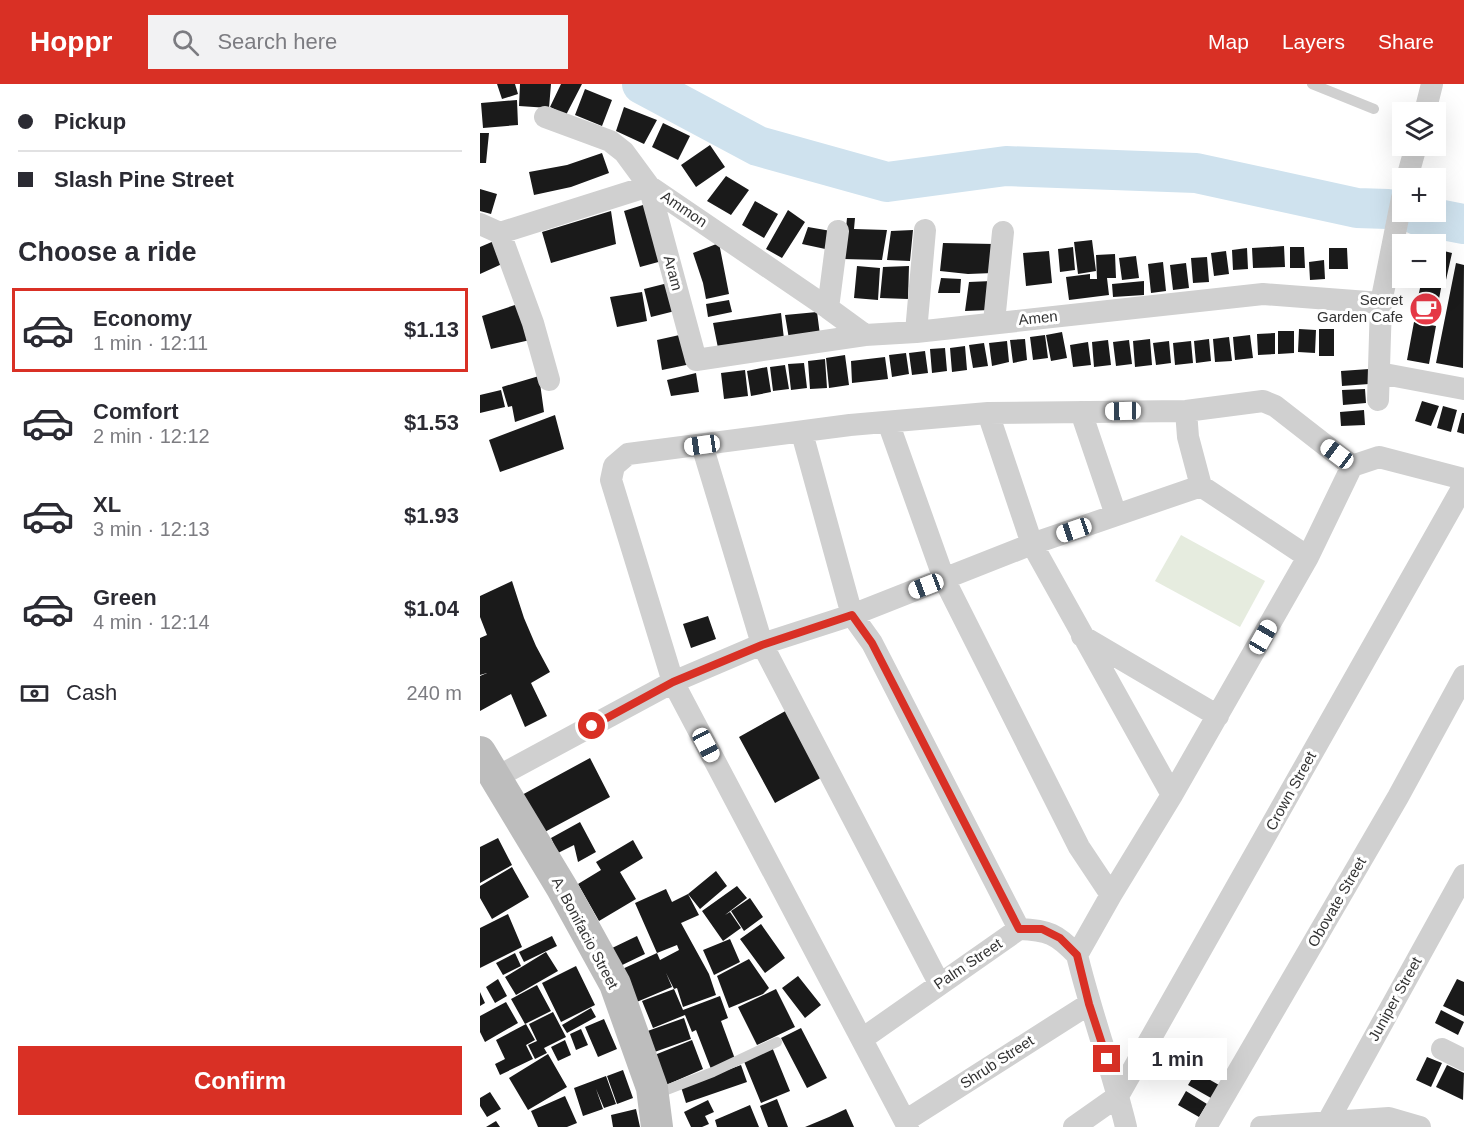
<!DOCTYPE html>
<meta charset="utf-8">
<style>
:root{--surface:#fff;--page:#f2f2f3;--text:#2b2b33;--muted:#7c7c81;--line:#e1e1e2;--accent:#d93025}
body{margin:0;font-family:Helvetica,sans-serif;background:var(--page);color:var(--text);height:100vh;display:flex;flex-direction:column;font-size:22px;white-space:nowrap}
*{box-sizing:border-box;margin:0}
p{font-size:20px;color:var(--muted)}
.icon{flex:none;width:33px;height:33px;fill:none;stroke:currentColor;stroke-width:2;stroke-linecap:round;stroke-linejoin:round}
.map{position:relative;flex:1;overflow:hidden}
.panel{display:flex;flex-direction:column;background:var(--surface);width:480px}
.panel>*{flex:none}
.banner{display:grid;align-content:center;height:132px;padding:0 18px;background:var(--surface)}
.fabs{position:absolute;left:912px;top:18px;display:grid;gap:12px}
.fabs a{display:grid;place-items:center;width:54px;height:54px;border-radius:0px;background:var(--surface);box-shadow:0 6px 24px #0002;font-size:30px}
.end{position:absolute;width:27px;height:27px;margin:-14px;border:8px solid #d93025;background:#fff;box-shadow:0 0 0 3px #fff}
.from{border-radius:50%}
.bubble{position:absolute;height:42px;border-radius:0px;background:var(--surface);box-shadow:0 6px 24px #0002;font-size:20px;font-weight:700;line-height:42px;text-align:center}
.car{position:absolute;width:18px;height:36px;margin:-18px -9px;border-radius:8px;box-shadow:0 0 4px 2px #0007;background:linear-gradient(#fff 24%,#345 0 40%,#fff 0 76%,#345 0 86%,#fff 0)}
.banner b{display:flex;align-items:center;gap:21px;height:57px;font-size:22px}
.banner b+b{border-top:2px solid var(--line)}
.banner i{width:15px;height:15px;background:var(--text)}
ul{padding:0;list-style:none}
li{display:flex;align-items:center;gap:18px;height:84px;margin:0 12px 9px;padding:0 6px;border:3px solid transparent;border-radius:0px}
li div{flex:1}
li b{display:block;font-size:22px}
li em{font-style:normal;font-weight:700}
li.current{border-color:var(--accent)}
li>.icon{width:54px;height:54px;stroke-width:1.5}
h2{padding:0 18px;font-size:27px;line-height:72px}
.pay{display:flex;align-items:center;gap:15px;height:66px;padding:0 18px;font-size:22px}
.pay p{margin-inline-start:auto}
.action{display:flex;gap:12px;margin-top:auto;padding:12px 18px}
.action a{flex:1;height:69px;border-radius:0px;background:var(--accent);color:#fff;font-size:24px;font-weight:700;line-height:69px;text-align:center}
header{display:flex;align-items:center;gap:36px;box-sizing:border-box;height:84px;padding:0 30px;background:var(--accent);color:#fff}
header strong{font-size:28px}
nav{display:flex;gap:33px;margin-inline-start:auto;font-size:21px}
.search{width:420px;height:54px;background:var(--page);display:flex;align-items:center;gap:15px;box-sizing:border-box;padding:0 21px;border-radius:0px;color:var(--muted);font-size:22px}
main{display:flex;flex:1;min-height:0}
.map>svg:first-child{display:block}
</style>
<header>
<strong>Hoppr</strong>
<div class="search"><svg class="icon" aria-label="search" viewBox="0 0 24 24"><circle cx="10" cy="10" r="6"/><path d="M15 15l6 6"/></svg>Search here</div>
<nav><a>Map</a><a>Layers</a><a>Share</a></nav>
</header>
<main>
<section class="panel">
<div class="banner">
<b><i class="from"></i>Pickup</b>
<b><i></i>Slash Pine Street</b>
</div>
<h2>Choose a ride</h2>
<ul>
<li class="current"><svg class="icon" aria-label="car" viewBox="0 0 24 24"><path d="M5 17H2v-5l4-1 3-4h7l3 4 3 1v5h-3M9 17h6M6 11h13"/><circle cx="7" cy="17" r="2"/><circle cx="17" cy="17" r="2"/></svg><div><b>Economy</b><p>1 min · 12:11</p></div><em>$1.13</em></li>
<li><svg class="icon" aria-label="car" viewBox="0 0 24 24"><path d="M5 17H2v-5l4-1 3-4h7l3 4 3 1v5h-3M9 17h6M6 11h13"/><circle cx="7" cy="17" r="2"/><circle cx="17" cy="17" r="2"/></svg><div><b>Comfort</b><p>2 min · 12:12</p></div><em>$1.53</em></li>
<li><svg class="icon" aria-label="car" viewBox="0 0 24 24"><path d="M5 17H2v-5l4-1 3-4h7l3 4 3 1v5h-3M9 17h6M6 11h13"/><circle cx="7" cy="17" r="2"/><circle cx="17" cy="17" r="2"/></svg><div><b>XL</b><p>3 min · 12:13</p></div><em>$1.93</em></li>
<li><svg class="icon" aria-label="car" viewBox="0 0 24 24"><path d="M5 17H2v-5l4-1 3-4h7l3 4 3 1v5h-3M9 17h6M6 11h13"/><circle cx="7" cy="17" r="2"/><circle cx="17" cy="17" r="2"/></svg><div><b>Green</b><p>4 min · 12:14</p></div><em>$1.04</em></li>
</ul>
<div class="pay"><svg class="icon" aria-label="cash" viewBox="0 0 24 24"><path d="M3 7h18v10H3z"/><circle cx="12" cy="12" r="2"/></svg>Cash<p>240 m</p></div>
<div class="action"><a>Confirm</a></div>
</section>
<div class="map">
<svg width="984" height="1043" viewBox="0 0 984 1043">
<rect width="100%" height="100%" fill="#fff"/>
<path fill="#e6ecdf" d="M701 451 785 497 760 543 675 497Z"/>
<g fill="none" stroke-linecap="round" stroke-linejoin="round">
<path stroke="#cfe2ee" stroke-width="40" d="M162 0 278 62 407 98 526 82 716 89 877 124 908 125
M937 131 984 140"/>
</g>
<path fill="#1a1a1a" d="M17 0H35L38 10 22 15Z
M40 0H71L69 24 39 22Z
M81 0H102L86 31 70 23Z
M105 5 132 16 122 42 95 31Z
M37 16 38 41 3 44 1 19Z
M144 23 177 36 164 60 136 47Z
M183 39 210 52 198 76 172 63Z
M0 49H9L6 79H0Z
M230 61 245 83 216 103 201 81Z
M122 69 129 89 91 103 54 111 49 88 87 81Z
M246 92 269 106 251 131 227 117Z
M0 105 17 110 11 130 0 127Z
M275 117 298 130 284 154 262 141Z
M166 120 182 177 160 183 144 127Z
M308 126 325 138 302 174 286 165Z
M131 127 136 160 71 179 62 148Z
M367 134H375L374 145 407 146 402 176 363 175Z
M328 143 351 147 350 166 322 160Z
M433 146 430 177 407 176 411 147Z
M612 156 616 187 598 190 594 158Z
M14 157 22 180 0 190V163Z
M239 159 249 210 226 215 223 199 213 169Z
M463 159 514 160 513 189 488 190 460 187Z
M804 162 805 183 773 184 772 164Z
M593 163 595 186 580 188 578 165Z
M810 163H824L825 184H810Z
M767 164 768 185 753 186 752 166Z
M849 164H867L868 185H849Z
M956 165 972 169 966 196 956 194Z
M569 167 572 199 546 202 543 169Z
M746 167 749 190 734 192 731 169Z
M635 170 636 194H627L629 211 589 216 586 193 610 190V195H617L616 171Z
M656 172 659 194 642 196 639 174Z
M727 173 729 198 713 199 711 174Z
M844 176 845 195 830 196 829 178Z
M683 178 686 207 671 209 668 180Z
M706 179 709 204 693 206 690 181Z
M976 179 984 181 983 284 956 279Z
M377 182 400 184 398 216 374 214Z
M429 182 428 215 400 214 403 183Z
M461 194 481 195 480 209H458Z
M942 195 962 199 956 231 935 227Z
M512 197 509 226 485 227 489 198Z
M664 197V211L633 213 632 200Z
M188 199 195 227 171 233 164 205Z
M162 208 167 237 137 243 130 213Z
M249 216 252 228 228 233 226 220Z
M38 220 50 256 11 265 2 232Z
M337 228 340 251 309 255 305 231Z
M301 229 304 255 238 264 233 239Z
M934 238 956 242 949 280 927 276Z
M819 245 836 246 835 269 818 268Z
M839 245H854V272H839Z
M798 247H814V269L798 270Z
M582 248 587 274 571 277 566 251Z
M795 249V270L778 271 777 250Z
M204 250 211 280 182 286 177 256Z
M565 251 568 274 553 276 550 253Z
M770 251 773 274 755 276 753 253Z
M749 253 752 277 735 278 733 255Z
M545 255 547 276 533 279 530 256Z
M670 255 672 281 655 283 653 257Z
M729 255 731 277 716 279 714 257Z
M628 256 631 281 614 283 612 258Z
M649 256 652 280 636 282 633 258Z
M527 257 529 278 512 282 509 259Z
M689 257 691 279 676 281 673 259Z
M711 257 713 279 695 281 693 259Z
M608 258 611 281 593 283 590 261Z
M504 259 508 282 493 284 489 261Z
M485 262 487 286 472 288 470 264Z
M465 264 467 287 452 289 450 265Z
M445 267 448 289 432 291 429 269Z
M426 269 429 290 412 293 409 271Z
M365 271 369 301 349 304 346 274Z
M405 273 408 295 372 299 371 277Z
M345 275 347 304 330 305 328 277Z
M324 279 327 304 311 306 308 280Z
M305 281 309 305 293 307 290 283Z
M287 283 291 308 271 312 267 287Z
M889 285V300L862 302 861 287Z
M265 286 268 312 244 315 241 289Z
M216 289 219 308 191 312 187 296Z
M59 292 64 328 35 338 32 322 28 323 22 303Z
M885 305 886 319 863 321 862 306Z
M21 306 25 323 0 329V311Z
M942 317 959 322 951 342 935 337Z
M963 322 977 326 971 348 957 344Z
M884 326 885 341 861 342 860 328Z
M982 329H984V350L977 348Z
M75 331 84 365 20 388 9 356Z
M32 497 44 534 56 562 70 588 51 599 67 632 45 643 31 610 0 627V592L7 589 0 591V554L7 551 0 533V512Z
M228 532 236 555 211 564 203 540Z
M309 625 346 691 295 719 259 653Z
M110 674 130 713 61 750 40 712Z
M100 738 116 768 98 778 94 761 78 769 71 754Z
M18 754 32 781 0 799V763Z
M153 756 163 774 140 788 156 815 119 837 98 800 121 786 116 778Z
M32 783 49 813 12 835 0 814V802Z
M236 787 247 802 220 825 208 810 219 831 201 839 229 890 236 911 203 923 197 904 194 905 186 889 192 903 152 920 138 887 177 869 180 876 199 866 197 861 177 869 155 819 186 805 192 818 208 810Z
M257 802 267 814 245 831 250 828 261 844 243 857 222 827Z
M270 814 283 833 264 847 251 827Z
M28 830 42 863 0 884V844Z
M281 840 305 874 285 889 260 855Z
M72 852 77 862 44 878 39 868Z
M157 852 165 870 136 884 128 866Z
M250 855 260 878 234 891 223 866Z
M66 868 78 887 36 911 25 893Z
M35 869 41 882 23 891 16 879Z
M269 875 289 904 283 910 249 924 237 892Z
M96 882 115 921 81 938 62 899Z
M318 892 341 921 325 934 302 904Z
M18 895 27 912 15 919 6 903Z
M977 895 984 898V932L963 922Z
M57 901 71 927 45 940 31 915Z
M194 905 203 926 240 912 248 934 241 937 255 975 231 985 216 946 212 948 205 931 173 944 162 917Z
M296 905 315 943 277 961 258 923Z
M0 908 5 919 0 922Z
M26 918 38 939 5 958 0 948V932Z
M111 924 116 933 87 949 82 941Z
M961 926 984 938 978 951 955 939Z
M73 928 86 953 64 964 67 969 55 975 48 961 57 957 49 940Z
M204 934 211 955 169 970 162 949Z
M124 935 137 965 118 973 105 943Z
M46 940 55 956 46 961 53 975 20 991 15 980 25 975 16 956Z
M321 944 347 994 327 1004 301 954Z
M101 945 108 961 96 966 90 950Z
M85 956 91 971 78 977 71 963Z
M212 956 223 985 184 1002 172 972Z
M292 963 310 1007 281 1019 263 975Z
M68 970 87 1003 48 1026 29 994Z
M947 973 962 979 951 1003 936 996Z
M261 981 267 998 206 1019 201 1003Z
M967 981 984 989 983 1016 956 1003Z
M143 986 153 1014 137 1020 127 992Z
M716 988 739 1001 731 1014 708 1001Z
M126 992 136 1020 124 1024 116 1005 123 1025 103 1032 94 1004Z
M706 1007 727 1020 719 1033 698 1021Z
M10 1008 21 1025 7 1033 0 1022V1014Z
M85 1012 97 1039 87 1043H58L51 1027Z
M297 1015 308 1043H288L280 1022Z
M228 1016 234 1028 225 1032 229 1040 222 1043H211L204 1028Z
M270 1021 279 1043H237L235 1036Z
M156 1025 160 1043H133L131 1031Z
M366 1025 374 1043H325L349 1033Z
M16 1037 20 1043H6Z"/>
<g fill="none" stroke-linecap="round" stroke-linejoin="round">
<path stroke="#d0d0d0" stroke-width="10" d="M832 0 894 25
M176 1010 233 988 297 958"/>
<path stroke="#d0d0d0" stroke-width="22" d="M945 28 952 0
M65 33 130 57 144 68 169 102 216 276 385 251 436 248 783 210 901 219
M927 94 936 62
M0 140 20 149 169 102 348 224 385 251
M20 149 53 239 69 296
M348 224 358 147
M514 238 523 148
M436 248 445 146
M899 289 984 305
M898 316 901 219 922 114
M706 327 708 353 721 402 828 473
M601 328 636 431
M508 329 552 460 692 711
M408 338 464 495 599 763 631 811
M322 349 372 531 392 559 539 845
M222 361 282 560 459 899
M602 552 738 632
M15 694 193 598 282 560 372 531 552 460 721 402
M597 871 631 811 692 711 828 473 872 382 899 373 984 395
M597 871C611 929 632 985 646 1043
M382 955 539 845C568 846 577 850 597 871
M962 965 984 976
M425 1037 609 920
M847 1039 984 791
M428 1043 193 598 131 396 134 382 148 370 370 341 508 329 706 327 783 317 795 322 872 382
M594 1043 638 1012 984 401
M726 1043 918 713 984 592
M781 1043 909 1034 940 1043"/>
<path stroke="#bdbdbd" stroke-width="32" d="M0 668 82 804 135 900 172 1004 177 1043"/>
</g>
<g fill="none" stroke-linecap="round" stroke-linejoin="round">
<path stroke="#d93025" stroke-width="8" d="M112 642 193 598 282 561 372 531 392 559 539 845H562L580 854 597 871 609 920 627 975"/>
</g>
<defs>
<g id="cafe-disc" transform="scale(1.725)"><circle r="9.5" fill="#e63946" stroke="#fff"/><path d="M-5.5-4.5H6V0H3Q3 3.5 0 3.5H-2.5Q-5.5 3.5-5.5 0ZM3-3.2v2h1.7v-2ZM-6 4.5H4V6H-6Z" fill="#fff"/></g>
</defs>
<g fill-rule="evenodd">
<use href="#cafe-disc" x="946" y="225"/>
</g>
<g text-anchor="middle" stroke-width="6" stroke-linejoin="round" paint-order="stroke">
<g font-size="15" fill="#333" stroke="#fff">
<text transform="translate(204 125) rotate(34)" y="5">Ammon</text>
<text transform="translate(193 189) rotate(75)" y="5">Aram</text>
<text transform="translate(558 234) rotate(-6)" y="5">Amen</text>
<text transform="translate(811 707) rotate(-61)" y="5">Crown Street</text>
<text transform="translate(857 818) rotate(-60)" y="5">Obovate Street</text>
<text transform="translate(105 849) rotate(62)" y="5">A. Bonifacio Street</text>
<text transform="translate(488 880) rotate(-34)" y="5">Palm Street</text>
<text transform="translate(915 915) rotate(-61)" y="5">Juniper Street</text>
<text transform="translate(517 978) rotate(-33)" y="5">Shrub Street</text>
</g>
<g font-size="15" fill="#333" stroke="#fff" text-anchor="end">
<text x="923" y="221">Secret<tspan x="923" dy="17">Garden Cafe</tspan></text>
</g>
</g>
</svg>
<div class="fabs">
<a><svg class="icon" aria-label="layers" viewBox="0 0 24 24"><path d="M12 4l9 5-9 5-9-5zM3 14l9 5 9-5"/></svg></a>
<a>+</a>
<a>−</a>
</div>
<i class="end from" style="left:112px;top:642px"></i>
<i class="end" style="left:627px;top:975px"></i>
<div class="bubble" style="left:648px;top:954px;width:99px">1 min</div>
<i class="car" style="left:643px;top:327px;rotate:269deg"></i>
<i class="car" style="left:222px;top:361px;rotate:262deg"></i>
<i class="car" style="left:857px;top:370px;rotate:307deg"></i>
<i class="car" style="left:594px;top:446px;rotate:251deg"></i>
<i class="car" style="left:446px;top:502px;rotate:249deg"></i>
<i class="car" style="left:783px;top:553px;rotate:30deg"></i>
<i class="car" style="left:226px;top:661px;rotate:152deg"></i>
</div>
</main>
